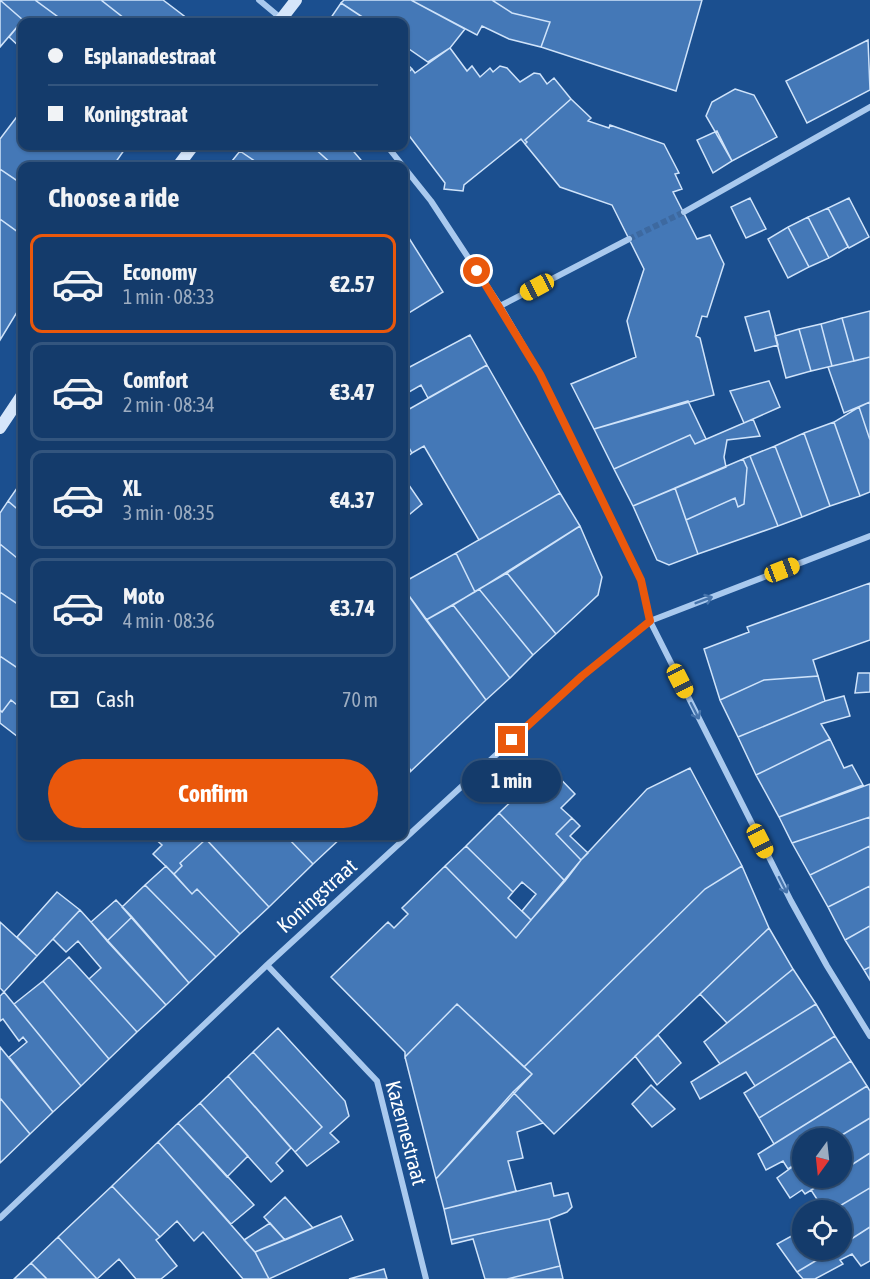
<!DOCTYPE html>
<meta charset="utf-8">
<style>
:root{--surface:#143b6b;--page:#214673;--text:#f1f3f6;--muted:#9dadc1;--line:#33557e;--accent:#ea580c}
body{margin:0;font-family:"Asap Condensed",sans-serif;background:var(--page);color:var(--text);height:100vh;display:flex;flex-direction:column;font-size:22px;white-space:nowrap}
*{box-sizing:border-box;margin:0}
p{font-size:20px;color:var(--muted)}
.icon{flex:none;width:33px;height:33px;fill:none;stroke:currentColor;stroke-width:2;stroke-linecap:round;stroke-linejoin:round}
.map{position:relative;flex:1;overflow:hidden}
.details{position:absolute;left:18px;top:162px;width:390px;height:678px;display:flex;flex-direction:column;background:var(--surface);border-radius:12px;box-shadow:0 2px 4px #0004,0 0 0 2px var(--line)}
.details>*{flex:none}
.banner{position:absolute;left:18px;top:18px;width:390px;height:132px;border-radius:12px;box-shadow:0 2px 4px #0004,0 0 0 2px var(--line);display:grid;align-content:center;height:132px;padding:0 30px;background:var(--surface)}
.needle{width:39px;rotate:195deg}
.tools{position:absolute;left:792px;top:1128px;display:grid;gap:12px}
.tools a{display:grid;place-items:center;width:60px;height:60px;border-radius:50%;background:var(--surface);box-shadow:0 2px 4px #0004,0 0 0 2px var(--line);font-size:30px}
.end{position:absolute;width:27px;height:27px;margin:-14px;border:8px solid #ea580c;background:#fff;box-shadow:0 0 0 3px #fff}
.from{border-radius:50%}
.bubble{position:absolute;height:42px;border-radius:21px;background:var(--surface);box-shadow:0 2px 4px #0004,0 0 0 2px var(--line);font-size:20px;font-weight:700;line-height:42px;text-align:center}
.car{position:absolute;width:18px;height:36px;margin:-18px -9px;border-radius:8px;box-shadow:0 0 4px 2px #0007;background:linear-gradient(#f5c518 24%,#345 0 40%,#f5c518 0 76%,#345 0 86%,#f5c518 0)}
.banner b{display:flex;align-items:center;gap:21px;height:57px;font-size:22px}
.banner b+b{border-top:2px solid var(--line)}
.banner i{width:15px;height:15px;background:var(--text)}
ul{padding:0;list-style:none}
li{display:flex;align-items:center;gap:18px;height:99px;margin:0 12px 9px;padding:0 18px;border:3px solid var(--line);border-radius:12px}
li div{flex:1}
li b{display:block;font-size:22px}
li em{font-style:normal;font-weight:700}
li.selected{border-color:var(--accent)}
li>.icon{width:54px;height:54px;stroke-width:1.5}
h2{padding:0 30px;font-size:27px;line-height:72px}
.pay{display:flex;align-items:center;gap:15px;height:66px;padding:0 30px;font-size:22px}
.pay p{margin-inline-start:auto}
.cta{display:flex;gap:12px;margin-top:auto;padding:12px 30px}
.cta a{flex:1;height:69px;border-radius:36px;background:var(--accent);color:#fff;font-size:24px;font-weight:700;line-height:69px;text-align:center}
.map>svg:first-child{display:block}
</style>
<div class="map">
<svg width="870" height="1279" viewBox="0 0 870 1279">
<rect width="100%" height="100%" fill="#1b4f8f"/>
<path fill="#4478b7" stroke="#cfe3fa" stroke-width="1.5" d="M0 0H35L65 22H22V49L9 37 23 20Z
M0 0 23 20 0 47Z
M35 0H101L129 22H65Z
M101 0H163L192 22H129Z
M344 0H411L465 29 450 48 428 62 406 47 404 50V22H370L341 3Z
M411 0H492L512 13 550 22 541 47 509 39 482 26 477 35Z
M492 0H702L676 91 541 47 550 22 512 13Z
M341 3 370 22H328Z
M868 40 870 90 807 123 786 81Z
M450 48 467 71 472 66 480 77 490 68 493 72 500 66 507 68 520 82 534 73 540 74 547 84 554 78 571 99 525 140 527 142 525 144 521 139 464 185 463 191 444 189 445 183 404 129V76L412 69 415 73Z
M404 61 412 69 404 76Z
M735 89 754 95 777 137 732 161 706 116 712 102Z
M571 99 591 118 588 121 609 128 610 125 664 144 679 173 675 174 682 189 673 192 697 239 710 235 724 264 707 317 702 316 696 336 700 338 714 395 594 429 571 384 636 357 627 321 644 269 612 205 560 187 525 144 527 142 525 140Z
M22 110V146H127L113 166H22V184L0 169V139Z
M717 131 732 161 713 173 697 140Z
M243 146H312L334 166H262L240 151Z
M312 146H349L366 166H334Z
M240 151 262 166H228Z
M0 169 22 184V235L0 219Z
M750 198 766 229 746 238 731 207Z
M849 198 869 237 849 248 828 208Z
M828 208 848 247 829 258 808 217Z
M808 217 829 258 809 267 788 227Z
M0 219 22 235V304L0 340Z
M788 227 809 267 788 278 768 239Z
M407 235 443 292 404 316V237Z
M769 311 778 345 755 351 745 317Z
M870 311V357L854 361 842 318Z
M842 318 854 361 832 366 821 324Z
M821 324 832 366 811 371 799 329Z
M799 329 811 371 786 378 775 336Z
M470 335 487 365 428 398 421 385 404 395V370Z
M870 357V402L844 413 828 367Z
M487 365 560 493 479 540 424 446 412 453 404 439V412Z
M769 381 780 407 744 423 730 391Z
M688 401 706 439 695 444 690 435 614 469 594 429Z
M870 402V440L859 407Z
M859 407 870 440V492L860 496 834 422Z
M753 419 760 436 727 440 724 457 726 467 633 506 614 469 690 435 695 444Z
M834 422 860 496 830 506 804 433Z
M804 433 830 506 802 517 775 446Z
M404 439 412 453 404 459Z
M775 446 802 517 778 526 750 456Z
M750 456 778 526 698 554 686 520 735 498 738 507 744 504 747 468 743 459Z
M743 459 747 468 744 504 738 507 735 498 686 520 675 488Z
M404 478 422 504 404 519Z
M22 481V513L8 501Z
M675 488 698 554 669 565 657 560 633 506Z
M560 493 580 526 475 592 456 553Z
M8 501 22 513V562L0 544V513Z
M580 526 602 577 598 595 556 634 507 573Z
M0 544 22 562V607L0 592Z
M456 553 475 592 426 620 404 589V582Z
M507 573 556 634 533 655 479 589Z
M870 583V640L813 660 818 676 764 680 720 700 704 649 749 632 747 627Z
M404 589 486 700 411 771 404 759Z
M479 589 533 655 510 678 453 605Z
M0 592 22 607V671L0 656Z
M453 605 510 678 486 700 426 620Z
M0 656 22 671V709L11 700 2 712 0 710Z
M858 673H870V692L855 693Z
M818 676 825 701 738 737 720 700 764 680Z
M844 696 850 716 821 724 830 739 756 775 738 737 825 701Z
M11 700 22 709V740L0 723V710L2 712Z
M830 739 844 768 852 765 863 785 779 817 756 775Z
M404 759 411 771 404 778Z
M548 766 575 794 561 808 572 818 556 834 581 860 565 881 499 813Z
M690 768 742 866 705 889 524 1067 457 1004 405 1057V1052L331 977 388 922 394 928 408 914 402 908 445 866 516 938 581 860 647 789Z
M870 784V817L792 843 779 817Z
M499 813 565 881 531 920 522 911 536 894 522 882 513 892 466 846Z
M870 817V846L810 875 792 843Z
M572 818 580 826 570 836 588 853 581 860 556 834Z
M152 836H203L206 839 180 863 182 866 174 874 153 854 162 845Z
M203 836H286L313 864 269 907Z
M286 836H343L313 864Z
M206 839 269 907 240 934 197 889 192 894 174 874 182 866 180 863Z
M466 846 513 892 508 898 531 920 516 938 445 866Z
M870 846V886L828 907 810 875Z
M166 866 192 894 197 889 240 934 216 957 145 885Z
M742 866 769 928 554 1134 513 1092 532 1074 524 1067 705 889Z
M145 885 216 957 189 983 122 907Z
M870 886V926L845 940 828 907Z
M57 892 80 910 37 956 17 937Z
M116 900 132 917 107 941 91 922Z
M80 910 166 1005 137 1032 89 979 101 968 78 941 66 952 53 939Z
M132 917 189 983 166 1005 107 941Z
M0 922 37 956 4 992 0 988Z
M870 926V967L864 970 845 940Z
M769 928 793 969 727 1023 700 994Z
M69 957 137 1032 109 1059 43 981Z
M870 967V980L864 970Z
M793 969 816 1004 720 1064 704 1042Z
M43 981 109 1059 81 1086 14 1004Z
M4 992 81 1086 53 1112 9 1057 27 1042 23 1037 19 1041 3 1019 0 1021V996Z
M457 1004 532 1074 436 1179 405 1057Z
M816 1004 835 1036 755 1086 746 1072 700 1099 691 1082Z
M278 1028 345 1101 349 1116 330 1133 339 1142 307 1166 295 1152 322 1127 253 1052Z
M658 1035 681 1063 657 1085 635 1056Z
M835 1036 851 1061 759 1118 744 1093Z
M0 1047 53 1112 30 1134 0 1098Z
M253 1052 322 1127 295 1152 228 1076Z
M851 1061 867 1086 774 1144 759 1118Z
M228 1076 291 1148 276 1163 283 1171 271 1182 200 1103Z
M651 1085 675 1109 652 1127 632 1104Z
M867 1086 870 1091V1118L837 1138H802V1160L788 1169 783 1161 766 1170 758 1154Z
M513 1092 543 1123 517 1132 523 1158 508 1161 516 1191 444 1209 436 1179Z
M0 1098 30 1134 0 1163Z
M200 1103 248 1156 227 1177 178 1123Z
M870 1118V1153L842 1171V1138H837Z
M178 1123 254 1205 231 1224 158 1142Z
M158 1142 255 1252 269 1279H243L203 1232 194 1241 177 1221 160 1237 112 1186Z
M870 1153V1188L833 1210H824L811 1190 831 1178H842V1171Z
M802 1160V1178H831L805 1194 802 1190 790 1198 777 1178Z
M551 1183 554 1196 568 1193 572 1207 567 1212 549 1219 451 1240 444 1209Z
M112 1186 160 1237 156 1240 177 1266 161 1279H136L119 1259 97 1279 58 1237Z
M870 1188V1227L842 1245V1210H833Z
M285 1197 313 1228 285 1240 264 1217Z
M341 1216 353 1240 269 1279 255 1252Z
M549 1219 560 1266 507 1279H485L473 1239 452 1244 451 1240Z
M270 1223 285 1240 255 1252 244 1240Z
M870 1227V1261L861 1266 852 1254 840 1260 843 1264 815 1279H803L797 1272 834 1250H842V1245Z
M797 1233 802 1241V1250H809L817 1260 797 1272 777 1244Z
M58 1237 97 1279H47L31 1263Z
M31 1263 47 1279H14Z
M560 1266 563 1279H507Z
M384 1269 387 1279H349Z"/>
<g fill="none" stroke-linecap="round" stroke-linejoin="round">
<path stroke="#3d69a0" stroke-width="6" stroke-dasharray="6 3" stroke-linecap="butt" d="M629 239 684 212"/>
<path stroke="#a9c9ee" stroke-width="6" d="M259 0 283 20
M387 146 431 201 500 306 540 374 641 580 650 621 791 901 827 966 870 1036
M684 212 870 107
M500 306 629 239
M267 965 377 1081 426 1279
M0 1218 267 965 582 676 650 621 870 536"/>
<path stroke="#d6e6fa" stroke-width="12" d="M279 22 296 0
M178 166 193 146
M0 428 22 395"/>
</g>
<defs><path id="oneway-shaft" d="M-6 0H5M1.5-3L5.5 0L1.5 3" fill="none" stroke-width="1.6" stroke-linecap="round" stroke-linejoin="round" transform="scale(1.5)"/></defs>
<g stroke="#4674ac">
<use href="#oneway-shaft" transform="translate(704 600) rotate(-21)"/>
<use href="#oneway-shaft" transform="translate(695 711) rotate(63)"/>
<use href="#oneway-shaft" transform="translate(783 885) rotate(63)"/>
</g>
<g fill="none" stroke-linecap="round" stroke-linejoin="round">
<path stroke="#ea580c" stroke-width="8" d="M477 271 540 374 603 502 641 580 650 621 582 676 512 740"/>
</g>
<g text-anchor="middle" stroke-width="4.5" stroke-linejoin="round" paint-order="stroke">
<g font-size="21" fill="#fff" stroke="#1b4f8f">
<text transform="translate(317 896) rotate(-42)" y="7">Koningstraat</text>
<text transform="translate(406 1133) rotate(75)" y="7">Kazernestraat</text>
</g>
</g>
</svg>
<div class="tools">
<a><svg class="needle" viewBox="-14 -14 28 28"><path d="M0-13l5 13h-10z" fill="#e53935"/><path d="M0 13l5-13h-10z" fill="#9dadc1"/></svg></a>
<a><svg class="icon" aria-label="locate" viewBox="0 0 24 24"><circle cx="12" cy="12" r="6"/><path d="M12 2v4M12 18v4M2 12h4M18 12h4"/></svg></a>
</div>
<i class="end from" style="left:477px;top:271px"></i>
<i class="end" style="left:512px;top:740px"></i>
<div class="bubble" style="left:462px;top:760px;width:99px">1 min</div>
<i class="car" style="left:537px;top:287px;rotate:242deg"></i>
<i class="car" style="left:782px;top:570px;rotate:69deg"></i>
<i class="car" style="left:680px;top:681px;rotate:153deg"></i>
<i class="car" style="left:760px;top:841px;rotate:153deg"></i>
<div class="banner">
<b><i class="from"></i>Esplanadestraat</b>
<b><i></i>Koningstraat</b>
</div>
<section class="details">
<h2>Choose a ride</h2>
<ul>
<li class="selected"><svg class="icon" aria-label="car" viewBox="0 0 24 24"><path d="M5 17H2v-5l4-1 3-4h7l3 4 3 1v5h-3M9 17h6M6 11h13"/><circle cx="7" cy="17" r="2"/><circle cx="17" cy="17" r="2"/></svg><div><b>Economy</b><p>1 min · 08:33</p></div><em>€2.57</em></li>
<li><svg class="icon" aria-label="car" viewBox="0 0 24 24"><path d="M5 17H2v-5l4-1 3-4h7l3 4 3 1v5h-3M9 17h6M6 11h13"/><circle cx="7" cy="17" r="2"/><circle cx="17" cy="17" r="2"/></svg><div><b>Comfort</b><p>2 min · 08:34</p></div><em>€3.47</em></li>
<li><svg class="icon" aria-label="car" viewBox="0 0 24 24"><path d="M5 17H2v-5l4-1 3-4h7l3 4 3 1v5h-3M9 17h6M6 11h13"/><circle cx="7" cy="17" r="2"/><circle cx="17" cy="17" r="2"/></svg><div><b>XL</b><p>3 min · 08:35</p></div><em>€4.37</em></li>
<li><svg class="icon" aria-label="car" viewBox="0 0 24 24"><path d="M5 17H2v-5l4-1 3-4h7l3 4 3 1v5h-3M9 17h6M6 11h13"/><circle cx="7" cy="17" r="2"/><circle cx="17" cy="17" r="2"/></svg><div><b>Moto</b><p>4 min · 08:36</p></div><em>€3.74</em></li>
</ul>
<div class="pay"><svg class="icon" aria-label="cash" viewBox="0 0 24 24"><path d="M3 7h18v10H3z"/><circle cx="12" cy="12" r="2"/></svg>Cash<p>70 m</p></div>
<div class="cta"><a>Confirm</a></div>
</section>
</div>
